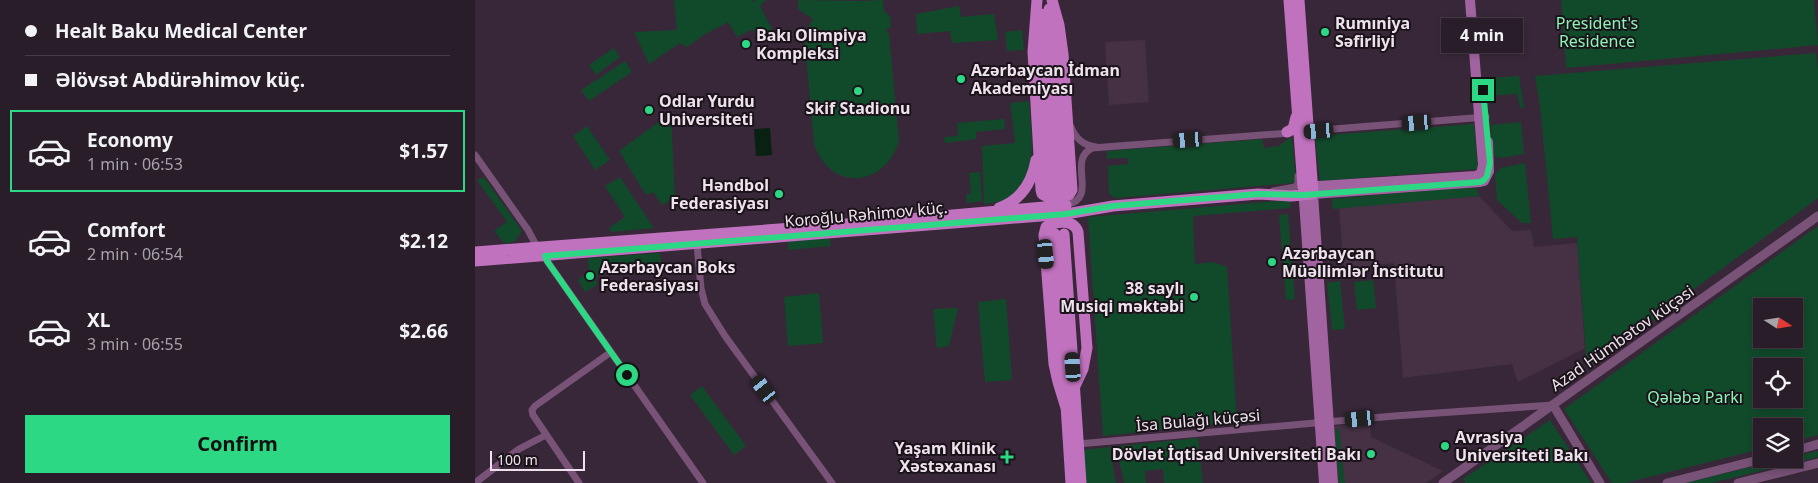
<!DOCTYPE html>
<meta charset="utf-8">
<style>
:root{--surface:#2a1d2a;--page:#322632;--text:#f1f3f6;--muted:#a5a2a8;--line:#463b47;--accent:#2dd884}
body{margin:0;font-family:"Noto Sans",sans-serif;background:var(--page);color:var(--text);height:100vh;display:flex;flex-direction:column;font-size:19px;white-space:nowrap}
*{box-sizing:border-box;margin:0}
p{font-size:16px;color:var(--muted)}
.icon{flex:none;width:28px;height:28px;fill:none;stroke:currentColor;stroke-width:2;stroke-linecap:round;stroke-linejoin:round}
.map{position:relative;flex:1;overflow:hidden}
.details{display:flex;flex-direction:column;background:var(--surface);width:475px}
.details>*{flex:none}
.hud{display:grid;align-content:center;height:110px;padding:0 25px;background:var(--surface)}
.needle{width:32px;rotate:102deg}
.tools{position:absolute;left:1278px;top:298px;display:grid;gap:10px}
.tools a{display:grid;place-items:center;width:50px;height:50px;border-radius:0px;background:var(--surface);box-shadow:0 2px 8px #0003,0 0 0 1px var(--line);font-size:25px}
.scale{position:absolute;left:15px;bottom:12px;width:95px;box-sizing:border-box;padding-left:5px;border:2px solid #eee2ed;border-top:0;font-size:14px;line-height:18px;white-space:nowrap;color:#eee2ed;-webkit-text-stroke:4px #1b131a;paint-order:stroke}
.end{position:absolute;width:22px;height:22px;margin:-11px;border:6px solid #2dd884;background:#111;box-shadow:0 0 0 2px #111}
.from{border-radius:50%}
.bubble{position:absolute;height:35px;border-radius:0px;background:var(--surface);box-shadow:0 2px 8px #0003,0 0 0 1px var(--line);font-size:16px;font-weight:700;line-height:35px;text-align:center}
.car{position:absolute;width:15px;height:30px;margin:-15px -8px;border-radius:6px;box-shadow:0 0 4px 1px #0007;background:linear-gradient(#222 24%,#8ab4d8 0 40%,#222 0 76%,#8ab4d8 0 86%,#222 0)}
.hud b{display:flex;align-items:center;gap:18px;height:48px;font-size:19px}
.hud b+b{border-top:1px solid var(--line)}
.hud i{width:12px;height:12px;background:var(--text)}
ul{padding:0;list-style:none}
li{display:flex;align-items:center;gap:15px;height:82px;margin:0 10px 8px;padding:0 15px;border:2px solid transparent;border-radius:0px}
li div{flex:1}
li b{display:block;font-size:19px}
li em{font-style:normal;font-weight:700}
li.on{border-color:var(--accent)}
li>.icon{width:45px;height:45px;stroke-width:1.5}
.button{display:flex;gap:10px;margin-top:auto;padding:10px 25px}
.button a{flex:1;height:58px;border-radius:0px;background:var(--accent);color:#111;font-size:20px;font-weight:700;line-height:58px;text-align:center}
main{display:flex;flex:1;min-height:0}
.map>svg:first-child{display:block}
</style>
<main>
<section class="details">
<div class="hud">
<b><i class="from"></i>Healt Baku Medical Center</b>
<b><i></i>Əlövsət Abdürəhimov küç.</b>
</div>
<ul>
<li class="on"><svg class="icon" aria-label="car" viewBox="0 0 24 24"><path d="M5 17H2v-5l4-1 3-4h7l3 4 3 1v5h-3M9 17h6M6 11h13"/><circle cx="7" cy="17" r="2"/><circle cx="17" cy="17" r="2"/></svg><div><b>Economy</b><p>1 min · 06:53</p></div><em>$1.57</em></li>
<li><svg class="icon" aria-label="car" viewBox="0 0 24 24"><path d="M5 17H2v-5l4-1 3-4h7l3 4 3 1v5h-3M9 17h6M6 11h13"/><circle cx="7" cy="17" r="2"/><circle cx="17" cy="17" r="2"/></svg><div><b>Comfort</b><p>2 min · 06:54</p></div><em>$2.12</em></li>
<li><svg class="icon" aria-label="car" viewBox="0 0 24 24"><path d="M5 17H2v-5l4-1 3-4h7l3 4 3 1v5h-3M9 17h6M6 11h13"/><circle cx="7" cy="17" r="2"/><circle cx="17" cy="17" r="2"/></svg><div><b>XL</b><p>3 min · 06:55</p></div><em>$2.66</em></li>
</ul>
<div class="button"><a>Confirm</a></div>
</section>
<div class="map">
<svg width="1343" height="483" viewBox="0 0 1343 483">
<rect width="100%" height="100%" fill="#382738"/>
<path fill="#453044" d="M670 40 674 102 634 105 630 42Z
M1004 196 1037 231 1056 230 1059 247 1102 243 1110 348 1043 382 1037 364 928 378 919 263 869 269 864 208Z
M895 423 896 437 968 471 951 483H863L858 426Z"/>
<path fill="#114a2b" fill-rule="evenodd" d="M199 0H276L277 2 280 0H291L285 6 300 35 285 43 278 29 262 37 253 22 229 35 212 47 205 43 174 64 159 32 202 30Z
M323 0 388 1 408 0 409 11 415 16 416 28 411 29 414 34 424 141C409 189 355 191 339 144L329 34 338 19 323 9Z
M1086 0H1339L1343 45 1091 68Z
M484 6 486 17 519 14 523 40 477 43 475 31 442 34 441 14Z
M547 30 549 50 532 51 530 32Z
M139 48 145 57 121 75 114 65Z
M1341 53 1343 71V198L1112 368 1102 237 1078 239 1065 106 1060 76Z
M150 61 157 72 114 101 106 90Z
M1044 76 1049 108H1045L1042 94 1013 96 1011 78Z
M554 101C556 130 566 188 529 200 523 202 515 203 509 204L507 146 540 143 535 103Z
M196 113 200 197 187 205 178 192 171 195 144 151Z
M529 119 530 129 501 132V139L470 143 469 137 483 136 482 123Z
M1046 122 1049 154 1026 158 1018 155 1016 125Z
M999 124 1003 169 845 181 840 136Z
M112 126 135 160 120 170 98 136Z
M816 137 817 138 821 180 818 183 640 198 634 194 633 166 653 164V158L632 159V151L787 139 789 148 804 146Z
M1050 163 1056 223H1047L1022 200 1020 174 1026 168Z
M505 172 507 201 492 203 491 194H496L494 173Z
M9 177 47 231 40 241 30 244 19 231 32 222 2 180Z
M145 177 179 228 136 232 134 228 150 217 130 186Z
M994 187 1002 189 1004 196 858 209 857 199Z
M815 200V208L718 216 720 264 738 262 752 267 762 422 628 436 613 217Z
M813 214 820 299 811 300 804 215Z
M1343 226V435L1319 441V426H1286V449L1150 483H1137L1089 409ZM1319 306V339H1286V306ZM1319 366V399H1286V366Z
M355 238 356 246 313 250V241Z
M185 253 187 268 125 272 120 279 123 284 110 292 103 280 114 271 113 258Z
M898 280 901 308 882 310 879 282Z
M865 281 870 329 857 330 852 283Z
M344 293 348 343 313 346 309 297Z
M531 299 537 380 510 382 503 302Z
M483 308 474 346 462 348 458 309Z
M227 386 271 446 259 455 215 395Z
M1075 420 1116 483H990L988 479Z
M860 429H864L870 483H864Z
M723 438 728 483H689L688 469 670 471 671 483H649L642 450 635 451 641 483H610L607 450Z
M1343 451V457L1236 483H1210L1309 459H1319V456Z"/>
<path fill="#082112" d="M295 128 297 155 281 156 279 129Z"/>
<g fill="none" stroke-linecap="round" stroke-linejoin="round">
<path stroke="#785277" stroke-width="7" d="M596 127C601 139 608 145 621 147
M833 131 1011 117
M0 155 53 230 62 247
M798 191 820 187 823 184V176
M591 205C625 198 591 161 617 148L815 133
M222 244 226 288 230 304 250 336 357 483
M70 256 72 261 228 483
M603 444 919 416 1078 405
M0 483 44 449 71 435
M104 483 58 415 57 410 60 406 136 352"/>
<path stroke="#785277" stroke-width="9" d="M1078 405 1125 483
M1319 451 1343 444
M968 483 1343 216
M1192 483 1287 459
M1263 483 1343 463"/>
<path stroke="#a164a0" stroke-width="10" d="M849 483 828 187 1000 176 1006 174 1008 165 995 0
M858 483 838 194 1005 182 1009 181 1014 171 1013 142"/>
<path stroke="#c172bf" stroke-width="11" d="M562 0 558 52 566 190 567 194 573 197 594 195 597 190 588 54 584 25 577 0
M814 0 828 187
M574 9 586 189
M566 14 577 190
M812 132 818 129 821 117
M524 208C546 200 557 183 561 160
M580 234 596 483
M589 234 606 483
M0 252 398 222 591 205
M0 261 516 220 591 214 638 206 783 194 816 196 838 194 824 0
M591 408 583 382 579 364 569 235 571 227C581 221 599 219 603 232L612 348 608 369 600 386"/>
</g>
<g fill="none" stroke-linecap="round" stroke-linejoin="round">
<path stroke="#2dd884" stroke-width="6" d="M152 375 72 261 70 256 516 220 591 214 638 206 783 194 829 195 1005 182 1009 180 1012 176 1015 163 1008 90"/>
</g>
<g fill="#2dd884" stroke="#1b131a" stroke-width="2">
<circle cx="850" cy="32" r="5"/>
<circle cx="271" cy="44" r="5"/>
<circle cx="486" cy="79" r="5"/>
<circle cx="383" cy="91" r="5"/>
<circle cx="174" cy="110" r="5"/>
<circle cx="304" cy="194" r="5"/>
<circle cx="797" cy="262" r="5"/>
<circle cx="115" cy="276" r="5"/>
<circle cx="719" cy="297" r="5"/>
<circle cx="970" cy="446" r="5"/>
<circle cx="896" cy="454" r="5"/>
<path d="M529.5 449.5h5v5h5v5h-5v5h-5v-5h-5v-5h5z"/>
</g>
<g text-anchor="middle" stroke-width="4" stroke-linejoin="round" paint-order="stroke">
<g font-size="16" font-weight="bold" fill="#eee2ed" stroke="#1b131a" text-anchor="start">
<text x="860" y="29">Rumıniya<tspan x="860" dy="18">Səfirliyi</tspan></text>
<text x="281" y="41">Bakı Olimpiya<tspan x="281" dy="18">Kompleksi</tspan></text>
<text x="496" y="76">Azərbaycan İdman<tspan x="496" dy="18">Akademiyası</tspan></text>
<text x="184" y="107">Odlar Yurdu<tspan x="184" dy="18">Universiteti</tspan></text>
<text x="383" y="114" text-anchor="middle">Skif Stadionu</text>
<text x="294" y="191" text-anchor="end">Həndbol<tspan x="294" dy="18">Federasiyası</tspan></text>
<text x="807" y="259">Azərbaycan<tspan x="807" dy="18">Müəllimlər İnstitutu</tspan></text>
<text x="125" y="273">Azərbaycan Boks<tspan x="125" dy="18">Federasiyası</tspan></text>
<text x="709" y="294" text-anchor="end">38 saylı<tspan x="709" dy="18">Musiqi məktəbi</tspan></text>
<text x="980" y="443">Avrasiya<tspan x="980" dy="18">Universiteti Bakı</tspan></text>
<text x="521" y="454" text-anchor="end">Yaşam Klinik<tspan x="521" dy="18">Xəstəxanası</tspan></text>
<text x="886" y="460" text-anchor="end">Dövlət İqtisad Universiteti Bakı</text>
</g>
<g font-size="16" fill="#8af5b4" stroke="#1b131a">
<text x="1122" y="29">President's<tspan x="1122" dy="18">Residence</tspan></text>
<text x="1220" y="403">Qələbə Parkı</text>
</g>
<g font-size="16" fill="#eee2ed" stroke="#1b131a">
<text transform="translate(391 214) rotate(-5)" y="6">Koroğlu Rəhimov küç.</text>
<text transform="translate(1147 338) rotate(-35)" y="6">Azad Hümbətov küçəsi</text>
<text transform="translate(723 420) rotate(-5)" y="6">İsa Bulağı küçəsi</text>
</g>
</g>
</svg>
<div class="tools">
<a><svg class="needle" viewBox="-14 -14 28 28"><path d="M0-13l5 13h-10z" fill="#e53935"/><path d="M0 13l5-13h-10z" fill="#a5a2a8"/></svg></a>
<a><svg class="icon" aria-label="locate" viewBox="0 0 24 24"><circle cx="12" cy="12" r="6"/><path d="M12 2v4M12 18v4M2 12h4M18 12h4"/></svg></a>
<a><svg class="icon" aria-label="layers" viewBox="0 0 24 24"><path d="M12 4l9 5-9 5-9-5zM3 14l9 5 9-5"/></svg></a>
</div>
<div class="scale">100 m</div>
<i class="end from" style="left:152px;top:375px"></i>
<i class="end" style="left:1008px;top:90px"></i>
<div class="bubble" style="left:966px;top:18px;width:82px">4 min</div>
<i class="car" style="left:942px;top:123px;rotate:265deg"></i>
<i class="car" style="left:844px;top:131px;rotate:266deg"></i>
<i class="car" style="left:713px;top:140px;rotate:266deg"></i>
<i class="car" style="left:571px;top:254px;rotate:175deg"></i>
<i class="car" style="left:598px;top:367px;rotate:356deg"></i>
<i class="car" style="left:289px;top:389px;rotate:323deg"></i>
<i class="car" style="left:885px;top:419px;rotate:264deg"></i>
</div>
</main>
